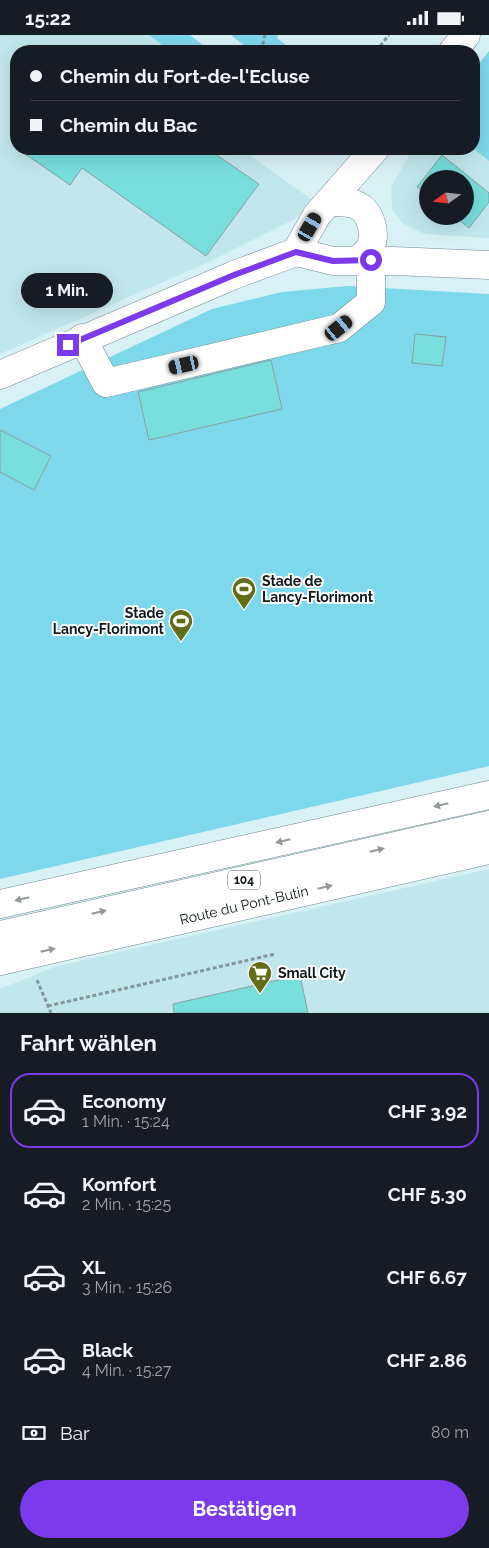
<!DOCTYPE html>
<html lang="de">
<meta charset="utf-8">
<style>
:root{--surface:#171b24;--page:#242831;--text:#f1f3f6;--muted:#9ea1a6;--line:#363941;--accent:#7c3aed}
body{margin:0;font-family:Raleway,sans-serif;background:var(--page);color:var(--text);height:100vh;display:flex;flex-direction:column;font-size:19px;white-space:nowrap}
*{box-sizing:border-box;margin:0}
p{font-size:16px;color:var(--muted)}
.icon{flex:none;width:28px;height:28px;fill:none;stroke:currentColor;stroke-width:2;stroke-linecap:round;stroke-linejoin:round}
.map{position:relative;height:978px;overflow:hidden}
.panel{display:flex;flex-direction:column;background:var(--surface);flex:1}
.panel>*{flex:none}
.banner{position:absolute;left:10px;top:10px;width:470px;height:110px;border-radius:20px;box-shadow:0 5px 20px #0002;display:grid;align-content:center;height:110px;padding:0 20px;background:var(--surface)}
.needle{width:32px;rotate:255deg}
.buttons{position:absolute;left:419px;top:135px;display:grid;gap:10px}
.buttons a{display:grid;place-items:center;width:55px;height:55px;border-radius:50%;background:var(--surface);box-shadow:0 5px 20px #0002;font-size:25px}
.end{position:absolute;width:22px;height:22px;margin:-11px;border:6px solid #7c3aed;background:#fff;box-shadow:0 0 0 2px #fff}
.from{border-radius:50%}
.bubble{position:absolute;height:35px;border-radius:18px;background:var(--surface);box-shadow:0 5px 20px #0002;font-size:16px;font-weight:700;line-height:35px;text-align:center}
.car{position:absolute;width:15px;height:30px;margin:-15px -8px;border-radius:6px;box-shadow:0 0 4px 1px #0007;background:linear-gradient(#222 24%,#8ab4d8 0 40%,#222 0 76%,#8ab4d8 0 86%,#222 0)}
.banner b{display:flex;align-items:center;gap:18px;height:48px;font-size:19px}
.banner b+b{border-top:1px solid var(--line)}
.banner i{width:12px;height:12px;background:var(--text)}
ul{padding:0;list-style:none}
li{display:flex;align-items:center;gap:15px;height:75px;margin:0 10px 8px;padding:0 10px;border:2px solid transparent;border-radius:20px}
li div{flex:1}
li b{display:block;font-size:19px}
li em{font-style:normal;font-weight:700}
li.current{border-color:var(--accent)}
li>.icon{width:45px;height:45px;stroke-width:1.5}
h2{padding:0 20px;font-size:22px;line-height:60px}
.pay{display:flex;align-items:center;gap:12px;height:55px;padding:0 20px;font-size:19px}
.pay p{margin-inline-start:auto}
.primary-button{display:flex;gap:10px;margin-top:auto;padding:10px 20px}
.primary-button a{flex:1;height:58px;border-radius:30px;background:var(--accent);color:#fff;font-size:20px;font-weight:700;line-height:58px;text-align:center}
.status{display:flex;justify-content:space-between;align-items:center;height:35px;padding:0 25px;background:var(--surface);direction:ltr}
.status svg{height:14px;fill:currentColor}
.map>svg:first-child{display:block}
</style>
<div class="status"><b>15:22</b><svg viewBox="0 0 49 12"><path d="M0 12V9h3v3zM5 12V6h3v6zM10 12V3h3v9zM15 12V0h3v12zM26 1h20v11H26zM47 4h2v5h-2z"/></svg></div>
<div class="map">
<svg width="489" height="978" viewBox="0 0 489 978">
<rect width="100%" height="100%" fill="#d7f1f7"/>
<path fill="#c2e6ee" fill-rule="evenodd" d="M0 0H149L169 16H16V114H241L314 166 297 183 211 226 0 319Z
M413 114H474L489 126V203L424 199 402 188 392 174 391 152ZM428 144H465V181H428Z
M489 834V978H0V954L57 931Z"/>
<path fill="#7ed8eb" d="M149 0H190L210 16H170Z
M231 0H278L277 3 293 16H251Z
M489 16V126L474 114V35Z
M347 251 489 259V731L0 844V374L212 274 282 257Z"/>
<path fill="#77dedc" stroke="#87a1a0" d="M18 114H208L259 149 206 221 82 133 70 150Z
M442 120 489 158V167L469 193 454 181H465V144H428V160L417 152Z
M415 299 446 302 442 331 412 328Z
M271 325 282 374 149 405 138 357Z
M0 395 51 421 34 455 0 437Z
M300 940 308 978H174L173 969Z"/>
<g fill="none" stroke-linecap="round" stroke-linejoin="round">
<g stroke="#728a8f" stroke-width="29">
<path id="minor" d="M453 16 466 0
M329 167C339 168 351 166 360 172 372 180 377 202 369 214 367 218 361 222 358 226
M296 217 333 226H394L489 230
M82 303 106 348 339 293 371 267V225
M0 340 234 240 296 217 317 180 375 114
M0 926 489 815"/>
</g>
<g stroke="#728a8f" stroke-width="29">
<path id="major" d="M0 869 489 760
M0 900 489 790"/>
</g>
<path stroke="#82959a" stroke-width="3" stroke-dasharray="4 2.5" stroke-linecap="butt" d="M261 16 265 0
M376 16 389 0
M37 945 51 978
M48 971 275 919"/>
<use href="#minor" stroke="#fff" stroke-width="28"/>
<use href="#major" stroke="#fff" stroke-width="28"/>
</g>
<defs><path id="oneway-solid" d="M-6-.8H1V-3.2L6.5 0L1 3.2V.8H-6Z" transform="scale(1.25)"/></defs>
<g fill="#939898">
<use href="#oneway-solid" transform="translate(441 770) rotate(167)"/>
<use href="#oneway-solid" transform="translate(283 806) rotate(167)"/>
<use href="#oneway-solid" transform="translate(377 815) rotate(-13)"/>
<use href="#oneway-solid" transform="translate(325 852) rotate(-13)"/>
<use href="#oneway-solid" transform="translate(22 864) rotate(167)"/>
<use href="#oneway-solid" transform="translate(99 877) rotate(-13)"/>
<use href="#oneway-solid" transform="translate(48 915) rotate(-13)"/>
</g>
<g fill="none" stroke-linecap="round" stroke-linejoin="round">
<path stroke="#7c3aed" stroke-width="6" d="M68 310 234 240 296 217 333 226 371 225"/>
</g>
<defs>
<g id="stadium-pin" transform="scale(1.25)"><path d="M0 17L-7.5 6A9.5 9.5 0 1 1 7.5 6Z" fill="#626d16" stroke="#fff"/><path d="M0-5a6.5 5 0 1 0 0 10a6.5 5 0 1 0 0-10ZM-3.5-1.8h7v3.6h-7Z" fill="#fff"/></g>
<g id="supermarket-pin" transform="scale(1.25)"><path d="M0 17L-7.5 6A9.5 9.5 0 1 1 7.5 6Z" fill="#626d16" stroke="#fff"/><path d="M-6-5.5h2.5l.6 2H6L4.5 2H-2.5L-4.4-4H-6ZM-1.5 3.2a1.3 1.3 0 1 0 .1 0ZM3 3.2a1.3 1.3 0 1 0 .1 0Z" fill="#fff"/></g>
</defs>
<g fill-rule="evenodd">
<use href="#stadium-pin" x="244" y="554"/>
<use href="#stadium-pin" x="181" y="586"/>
<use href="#supermarket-pin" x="260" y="938"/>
</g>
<g text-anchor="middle" stroke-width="4" stroke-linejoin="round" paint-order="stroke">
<rect fill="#fff" stroke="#575e5f" stroke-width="1" x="228" y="835.5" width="32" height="19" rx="4"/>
<g font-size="12" font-weight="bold" fill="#0f191b">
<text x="244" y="849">104</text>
</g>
<g font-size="14" font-weight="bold" fill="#0f191b" stroke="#fff" text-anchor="start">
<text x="262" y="551">Stade de<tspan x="262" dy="16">Lancy-Florimont</tspan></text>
<text x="164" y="583" text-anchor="end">Stade<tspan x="164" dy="16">Lancy-Florimont</tspan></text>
<text x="278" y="943">Small City</text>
</g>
<g font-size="14" fill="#0f191b" stroke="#fff">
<text transform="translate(244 870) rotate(-13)" y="5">Route du Pont-Butin</text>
</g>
</g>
</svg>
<div class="buttons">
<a><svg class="needle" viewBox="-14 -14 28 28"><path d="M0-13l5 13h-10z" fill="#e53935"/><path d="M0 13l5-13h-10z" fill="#9ea1a6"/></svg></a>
</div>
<i class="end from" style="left:371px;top:225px"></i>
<i class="end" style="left:68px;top:310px"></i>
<div class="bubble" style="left:21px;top:238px;width:92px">1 Min.</div>
<i class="car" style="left:310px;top:192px;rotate:30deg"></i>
<i class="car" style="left:339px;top:293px;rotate:51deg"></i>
<i class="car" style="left:184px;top:330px;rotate:257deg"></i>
<div class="banner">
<b><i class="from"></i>Chemin du Fort-de-l'Ecluse</b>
<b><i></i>Chemin du Bac</b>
</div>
</div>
<section class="panel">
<h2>Fahrt wählen</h2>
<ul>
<li class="current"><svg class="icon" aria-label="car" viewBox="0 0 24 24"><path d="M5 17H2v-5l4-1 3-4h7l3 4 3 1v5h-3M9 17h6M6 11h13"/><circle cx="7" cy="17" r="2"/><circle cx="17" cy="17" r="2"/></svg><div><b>Economy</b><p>1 Min. · 15:24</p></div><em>CHF 3.92</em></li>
<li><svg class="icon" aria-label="car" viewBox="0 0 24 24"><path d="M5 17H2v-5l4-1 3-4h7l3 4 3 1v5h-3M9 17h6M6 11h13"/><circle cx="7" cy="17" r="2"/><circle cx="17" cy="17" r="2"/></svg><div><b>Komfort</b><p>2 Min. · 15:25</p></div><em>CHF 5.30</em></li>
<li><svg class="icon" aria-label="car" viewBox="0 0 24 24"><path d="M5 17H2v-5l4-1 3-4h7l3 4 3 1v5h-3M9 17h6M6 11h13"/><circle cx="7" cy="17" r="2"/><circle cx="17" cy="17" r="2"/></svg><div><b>XL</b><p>3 Min. · 15:26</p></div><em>CHF 6.67</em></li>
<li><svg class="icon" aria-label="car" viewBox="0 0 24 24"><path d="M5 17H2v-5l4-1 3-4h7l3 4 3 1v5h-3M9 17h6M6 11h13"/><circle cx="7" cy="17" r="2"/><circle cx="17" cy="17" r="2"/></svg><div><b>Black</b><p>4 Min. · 15:27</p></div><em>CHF 2.86</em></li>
</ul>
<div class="pay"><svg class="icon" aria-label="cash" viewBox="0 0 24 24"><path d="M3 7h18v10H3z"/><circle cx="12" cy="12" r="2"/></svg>Bar<p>80 m</p></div>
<div class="primary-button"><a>Bestätigen</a></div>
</section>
